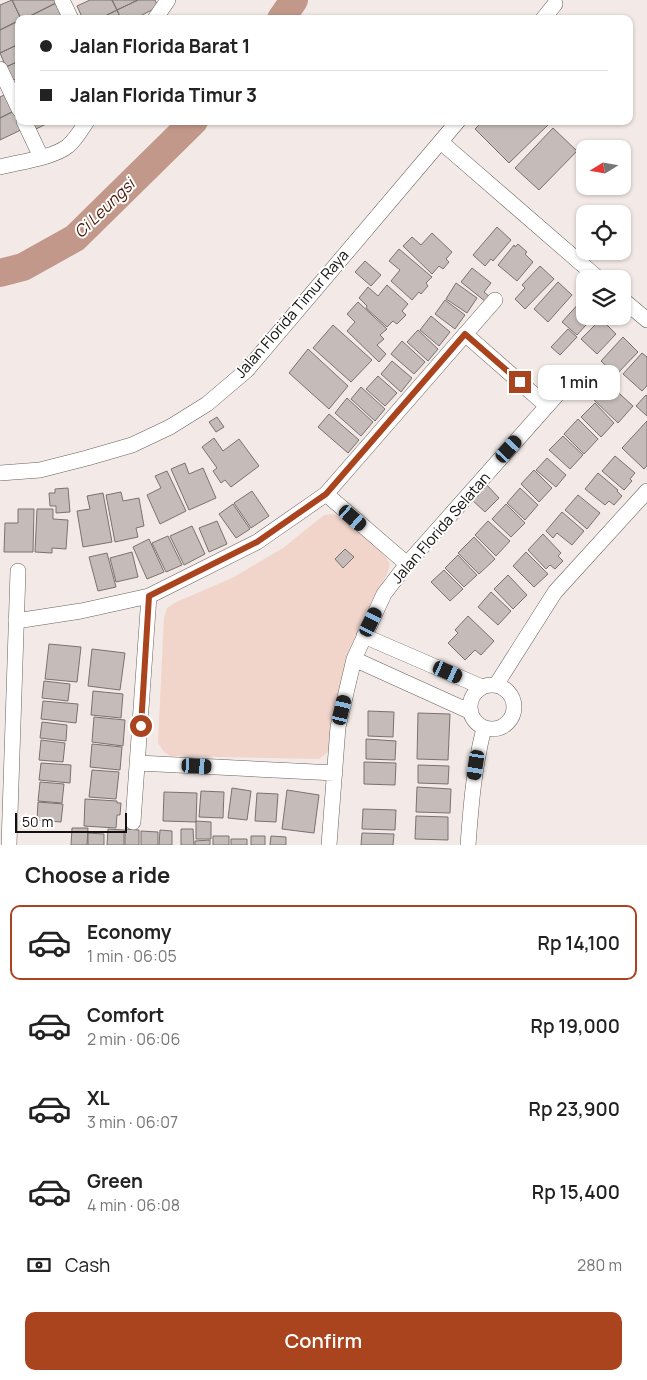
<!DOCTYPE html>
<meta charset="utf-8">
<style>
:root{--surface:#fff;--page:#f2f2f2;--text:#222;--muted:#767676;--line:#e0e0e0;--accent:#aa441e}
body{margin:0;font-family:Manrope,sans-serif;background:var(--page);color:var(--text);height:100vh;display:flex;flex-direction:column;font-size:19px;white-space:nowrap}
*{box-sizing:border-box;margin:0}
p{font-size:16px;color:var(--muted)}
.icon{flex:none;width:28px;height:28px;fill:none;stroke:currentColor;stroke-width:2;stroke-linecap:round;stroke-linejoin:round}
.map{position:relative;height:845px;overflow:hidden}
.sheet{display:flex;flex-direction:column;background:var(--surface);flex:1}
.sheet>*{flex:none}
.hud{position:absolute;left:15px;top:15px;width:618px;height:110px;border-radius:10px;box-shadow:0 1px 4px #0004;display:grid;align-content:center;height:110px;padding:0 25px;background:var(--surface)}
.needle{width:32px;rotate:259deg}
.fabs{position:absolute;left:576px;top:140px;display:grid;gap:10px}
.fabs a{display:grid;place-items:center;width:55px;height:55px;border-radius:10px;background:var(--surface);box-shadow:0 1px 4px #0004;font-size:25px}
.scale{position:absolute;left:15px;bottom:12px;width:112px;box-sizing:border-box;padding-left:5px;border:2px solid #13100f;border-top:0;font-size:14px;line-height:18px;white-space:nowrap;color:#13100f;-webkit-text-stroke:4px #fff;paint-order:stroke}
.end{position:absolute;width:22px;height:22px;margin:-11px;border:6px solid #aa441e;background:#fff;box-shadow:0 0 0 2px #fff}
.from{border-radius:50%}
.bubble{position:absolute;height:35px;border-radius:10px;background:var(--surface);box-shadow:0 1px 4px #0004;font-size:16px;font-weight:600;line-height:35px;text-align:center}
.car{position:absolute;width:15px;height:30px;margin:-15px -8px;border-radius:6px;box-shadow:0 0 4px 1px #0007;background:linear-gradient(#222 24%,#8ab4d8 0 40%,#222 0 76%,#8ab4d8 0 86%,#222 0)}
.hud b{display:flex;align-items:center;gap:18px;height:48px;font-size:19px}
.hud b+b{border-top:1px solid var(--line)}
.hud i{width:12px;height:12px;background:var(--text)}
ul{padding:0;list-style:none}
li{display:flex;align-items:center;gap:15px;height:75px;margin:0 10px 8px;padding:0 15px;border:2px solid transparent;border-radius:10px}
li div{flex:1}
li b{display:block;font-size:19px}
li em{font-style:normal;font-weight:600}
li.active{border-color:var(--accent)}
li>.icon{width:45px;height:45px;stroke-width:1.5}
h2{padding:0 25px;font-size:22px;line-height:60px}
.pay{display:flex;align-items:center;gap:12px;height:55px;padding:0 25px;font-size:19px}
.pay p{margin-inline-start:auto}
.button{display:flex;gap:10px;margin-top:auto;padding:10px 25px}
.button a{flex:1;height:58px;border-radius:10px;background:var(--accent);color:#fff;font-size:20px;font-weight:600;line-height:58px;text-align:center}
.map>svg:first-child{display:block}
</style>
<div class="map">
<svg width="647" height="845" viewBox="0 0 647 845">
<rect width="100%" height="100%" fill="#f3eae7"/>
<path fill="#f1d5cb" d="M334 514C349 522 383 549 390 564L387 574 362 619 360 656 338 695 332 745 328 752 319 759 170 756 164 752 158 743 164 617 167 608 174 603 232 578 283 548 324 515Z"/>
<g fill="none" stroke-linecap="round" stroke-linejoin="round">
<path stroke="#c2988a" stroke-width="28" d="M281 19 294 0
M0 273 23 267 75 238 194 121"/>
</g>
<path fill="#c5bcb9" stroke="#7a726f" d="M12 0H54L56 3 24 19H21Z
M12 0 21 19 0 30V5Z
M90 0H112L117 10 99 19H83L77 6Z
M112 0H138L117 10Z
M138 0H155L158 7 134 19H121L117 10Z
M56 3 63 19H24Z
M117 10 121 19H99Z
M19 21V44L0 53V30Z
M19 44V61L6 67 0 53Z
M19 61V78L13 80 6 67Z
M8 93 16 110 0 118V97Z
M16 110 25 128 0 140V118Z
M32 121H52L36 129Z
M483 121H546L549 124 509 163 475 129Z
M553 128 577 151 539 190 515 168Z
M497 227 511 240 493 261 491 259 485 266 473 255Z
M432 233 452 252 446 259 449 262 443 269 439 266 432 274 403 246 412 237 421 245Z
M518 244 527 252 525 254 533 262 517 281 498 265 514 245 515 247Z
M399 249 432 277 426 283 428 286 421 294 419 292 412 300 391 281 400 270 389 261Z
M365 261 381 275 371 286 355 272Z
M540 266 554 279 525 309 515 299 525 288 522 285Z
M472 268 491 283 484 292 490 297 486 302 461 282Z
M558 282 572 295 548 322 534 309Z
M456 283 477 298 467 313 446 299Z
M387 285 408 304 402 311 406 315 397 324 393 321 387 327 366 308 367 306 359 298 368 287 378 296Z
M445 300 465 315 455 329 435 314Z
M581 301 585 304V316H594L577 335 562 322Z
M358 302 387 329 380 335 384 339 377 345 386 354 379 362 347 331 355 322 347 314Z
M431 316 450 332 439 346 420 330Z
M601 319 616 334 597 354 581 339Z
M333 325 372 360 351 382 313 348Z
M568 329 577 337 560 355 551 347Z
M418 330 438 349 428 361 407 342Z
M623 337 638 352 616 375 601 361Z
M402 341 425 362 414 374 391 354Z
M308 349 348 386 329 409 289 373Z
M642 353 647 357V386L642 391 623 374Z
M392 361 412 378 401 392 381 374Z
M378 376 397 393 385 406 366 389Z
M609 384 633 406 618 423 594 400Z
M361 387 385 409 375 421 351 399Z
M646 395 647 396V416L636 406Z
M347 398 373 422 361 436 335 413Z
M595 403 614 423 601 437 581 417Z
M329 414 359 440 348 453 318 427Z
M217 417 224 427 216 432 209 422Z
M578 419 598 439 584 454 564 434Z
M647 421V466L644 469 622 448Z
M563 436 583 455 570 469 549 450Z
M214 438 223 451 239 439 259 466 231 487 225 480 221 483 213 471 217 468 202 447Z
M615 456 635 473 630 479 632 481 624 490 602 471Z
M547 458 566 475 556 487 536 470Z
M185 463 189 474 203 468 216 498 189 510 171 469Z
M534 470 552 488 539 502 521 484Z
M167 471 186 511 160 524 147 495 161 488 155 476Z
M598 473 618 490 617 491 622 496 614 505 609 501 605 505 585 489Z
M486 484 499 498 485 512 471 499Z
M68 488 70 512 56 513V506H50L49 493H55V489Z
M520 488 538 505 525 520 507 503Z
M252 491 269 516 251 528 234 503Z
M121 492 123 501 139 498 144 526 136 528 138 537 115 542 106 495Z
M103 493 112 542 83 547 77 511 90 509 87 496Z
M578 495 600 513 587 529 565 510Z
M233 504 250 529 236 538 219 514Z
M506 504 525 523 511 537 492 519Z
M18 509H34L33 552H4L5 523H18Z
M37 509H53V519L68 520 66 549 52 548V553L35 552Z
M562 512 584 531 572 545 557 533 553 538 546 531Z
M217 521 227 544 209 552 199 528Z
M488 521 510 541 496 556 475 535Z
M192 526 205 554 184 565 170 536Z
M543 534 561 553 558 556 563 561 555 569 550 565 546 569 528 550Z
M168 536 182 565 166 572 152 543Z
M474 537 495 559 479 574 458 553Z
M149 539 164 572 147 579 133 547Z
M345 549 354 557 343 568 335 559Z
M132 552 138 577 116 582 110 558Z
M526 552 548 574 534 587 513 566Z
M107 553 116 587 98 591 89 557Z
M458 555 477 575 464 587 445 568Z
M444 570 463 589 450 601 431 582Z
M508 575 527 595 513 609 494 589Z
M491 592 511 611 498 625 478 607Z
M468 616 494 641 481 655 475 650 465 660 448 643 458 633 455 630Z
M49 644 81 647 77 682 45 679Z
M92 649 125 653 120 690 88 686Z
M44 681 70 684 68 701 42 698Z
M93 691 123 694 121 718 91 715Z
M43 701 78 704 76 723 41 719Z
M368 711 394 712 393 737 368 736Z
M418 713 450 714 448 760 417 759Z
M94 717 125 720 123 746 92 742Z
M42 722 67 725 66 741 40 738Z
M366 739 396 741 395 760 366 759Z
M41 740 65 743 63 762 39 760Z
M92 744 122 747 120 770 90 767Z
M364 762 396 763 395 785 364 784Z
M41 763 71 765 70 783 39 780Z
M418 765 449 766 448 784 418 783Z
M92 770 119 772 116 799 89 797Z
M40 782 64 784 62 803 38 801Z
M417 787 451 789 450 813 416 812Z
M232 788 251 791 247 820 228 818Z
M287 790 319 795 314 833 282 829Z
M201 791 224 792 223 818 199 817Z
M164 792 197 793 196 822 163 821Z
M257 793 278 794 276 822 255 821Z
M85 799 117 801V803H121L120 815H117L116 828 84 826Z
M38 802 63 804 61 822 37 820Z
M363 809 396 810 395 830 362 829Z
M416 816 448 817V840L415 839Z
M196 821 211 822V839H196Z
M72 828H88L87 845H71Z
M108 829 124 830V845H107Z
M125 829 139 830V845H125Z
M181 829H193L194 845H181Z
M160 830 172 831V845H159Z
M141 831 158 832V845H141Z
M88 833 104 834V845H88Z
M362 833 394 834 393 845H361Z
M213 836H229V845H213Z
M251 836H265V845H251Z
M271 836 286 837V845H270Z
M231 839H247V845H231Z
M210 840V845H195V841Z"/>
<g fill="none" stroke-linecap="round" stroke-linejoin="round">
<g stroke="#69615f" stroke-width="16">
<path id="minor" d="M62 0 71 19
M155 19 168 0
M543 19 555 4
M0 69 19 109
M24 121 41 157
M441 142 599 279
M0 167C19 162 53 158 68 146 76 139 81 130 87 121
M622 299 647 320
M465 334 547 406
M0 473 40 470 87 458 132 445 170 427 207 404 247 370 458 121
M326 494 407 564
M16 621 81 611 149 596 257 542 326 494 495 300
M364 636 482 687
M354 659 471 712
M470 707a22 22 0 1 1 44 0a22 22 0 1 1-44 0Z
M496 685 555 592 647 491
M138 763 335 773
M133 822 149 596
M9 845 18 571
M329 845 338 727 354 659 384 594 407 564 571 379
M468 845C471 805 474 767 484 728"/>
</g>
<use href="#minor" stroke="#fff" stroke-width="15"/>
</g>
<g fill="none" stroke-linecap="round" stroke-linejoin="round">
<path stroke="#aa441e" stroke-width="6" d="M141 726 149 596 257 542 326 494 465 334 520 382"/>
</g>
<g text-anchor="middle" stroke-width="4" stroke-linejoin="round" paint-order="stroke">
<g font-size="15" fill="#13100f" stroke="#fff">
<text transform="translate(292 314) rotate(-49)" y="5">Jalan Florida Timur Raya</text>
<text transform="translate(441 528) rotate(-49)" y="5">Jalan Florida Selatan</text>
</g>
<g font-size="16" font-style="italic" fill="#4c1804" stroke="#fff">
<text transform="translate(104 208) rotate(-44)" y="6">Ci Leungsi</text>
</g>
</g>
</svg>
<div class="fabs">
<a><svg class="needle" viewBox="-14 -14 28 28"><path d="M0-13l5 13h-10z" fill="#e53935"/><path d="M0 13l5-13h-10z" fill="#767676"/></svg></a>
<a><svg class="icon" aria-label="locate" viewBox="0 0 24 24"><circle cx="12" cy="12" r="6"/><path d="M12 2v4M12 18v4M2 12h4M18 12h4"/></svg></a>
<a><svg class="icon" aria-label="layers" viewBox="0 0 24 24"><path d="M12 4l9 5-9 5-9-5zM3 14l9 5 9-5"/></svg></a>
</div>
<div class="scale">50 m</div>
<i class="end from" style="left:141px;top:726px"></i>
<i class="end" style="left:520px;top:382px"></i>
<div class="bubble" style="left:538px;top:365px;width:82px">1 min</div>
<i class="car" style="left:509px;top:449px;rotate:42deg"></i>
<i class="car" style="left:353px;top:518px;rotate:131deg"></i>
<i class="car" style="left:371px;top:622px;rotate:26deg"></i>
<i class="car" style="left:448px;top:672px;rotate:114deg"></i>
<i class="car" style="left:342px;top:710px;rotate:13deg"></i>
<i class="car" style="left:476px;top:765px;rotate:189deg"></i>
<i class="car" style="left:197px;top:766px;rotate:93deg"></i>
<div class="hud">
<b><i class="from"></i>Jalan Florida Barat 1</b>
<b><i></i>Jalan Florida Timur 3</b>
</div>
</div>
<section class="sheet">
<h2>Choose a ride</h2>
<ul>
<li class="active"><svg class="icon" aria-label="car" viewBox="0 0 24 24"><path d="M5 17H2v-5l4-1 3-4h7l3 4 3 1v5h-3M9 17h6M6 11h13"/><circle cx="7" cy="17" r="2"/><circle cx="17" cy="17" r="2"/></svg><div><b>Economy</b><p>1 min · 06:05</p></div><em>Rp 14,100</em></li>
<li><svg class="icon" aria-label="car" viewBox="0 0 24 24"><path d="M5 17H2v-5l4-1 3-4h7l3 4 3 1v5h-3M9 17h6M6 11h13"/><circle cx="7" cy="17" r="2"/><circle cx="17" cy="17" r="2"/></svg><div><b>Comfort</b><p>2 min · 06:06</p></div><em>Rp 19,000</em></li>
<li><svg class="icon" aria-label="car" viewBox="0 0 24 24"><path d="M5 17H2v-5l4-1 3-4h7l3 4 3 1v5h-3M9 17h6M6 11h13"/><circle cx="7" cy="17" r="2"/><circle cx="17" cy="17" r="2"/></svg><div><b>XL</b><p>3 min · 06:07</p></div><em>Rp 23,900</em></li>
<li><svg class="icon" aria-label="car" viewBox="0 0 24 24"><path d="M5 17H2v-5l4-1 3-4h7l3 4 3 1v5h-3M9 17h6M6 11h13"/><circle cx="7" cy="17" r="2"/><circle cx="17" cy="17" r="2"/></svg><div><b>Green</b><p>4 min · 06:08</p></div><em>Rp 15,400</em></li>
</ul>
<div class="pay"><svg class="icon" aria-label="cash" viewBox="0 0 24 24"><path d="M3 7h18v10H3z"/><circle cx="12" cy="12" r="2"/></svg>Cash<p>280 m</p></div>
<div class="button"><a>Confirm</a></div>
</section>
